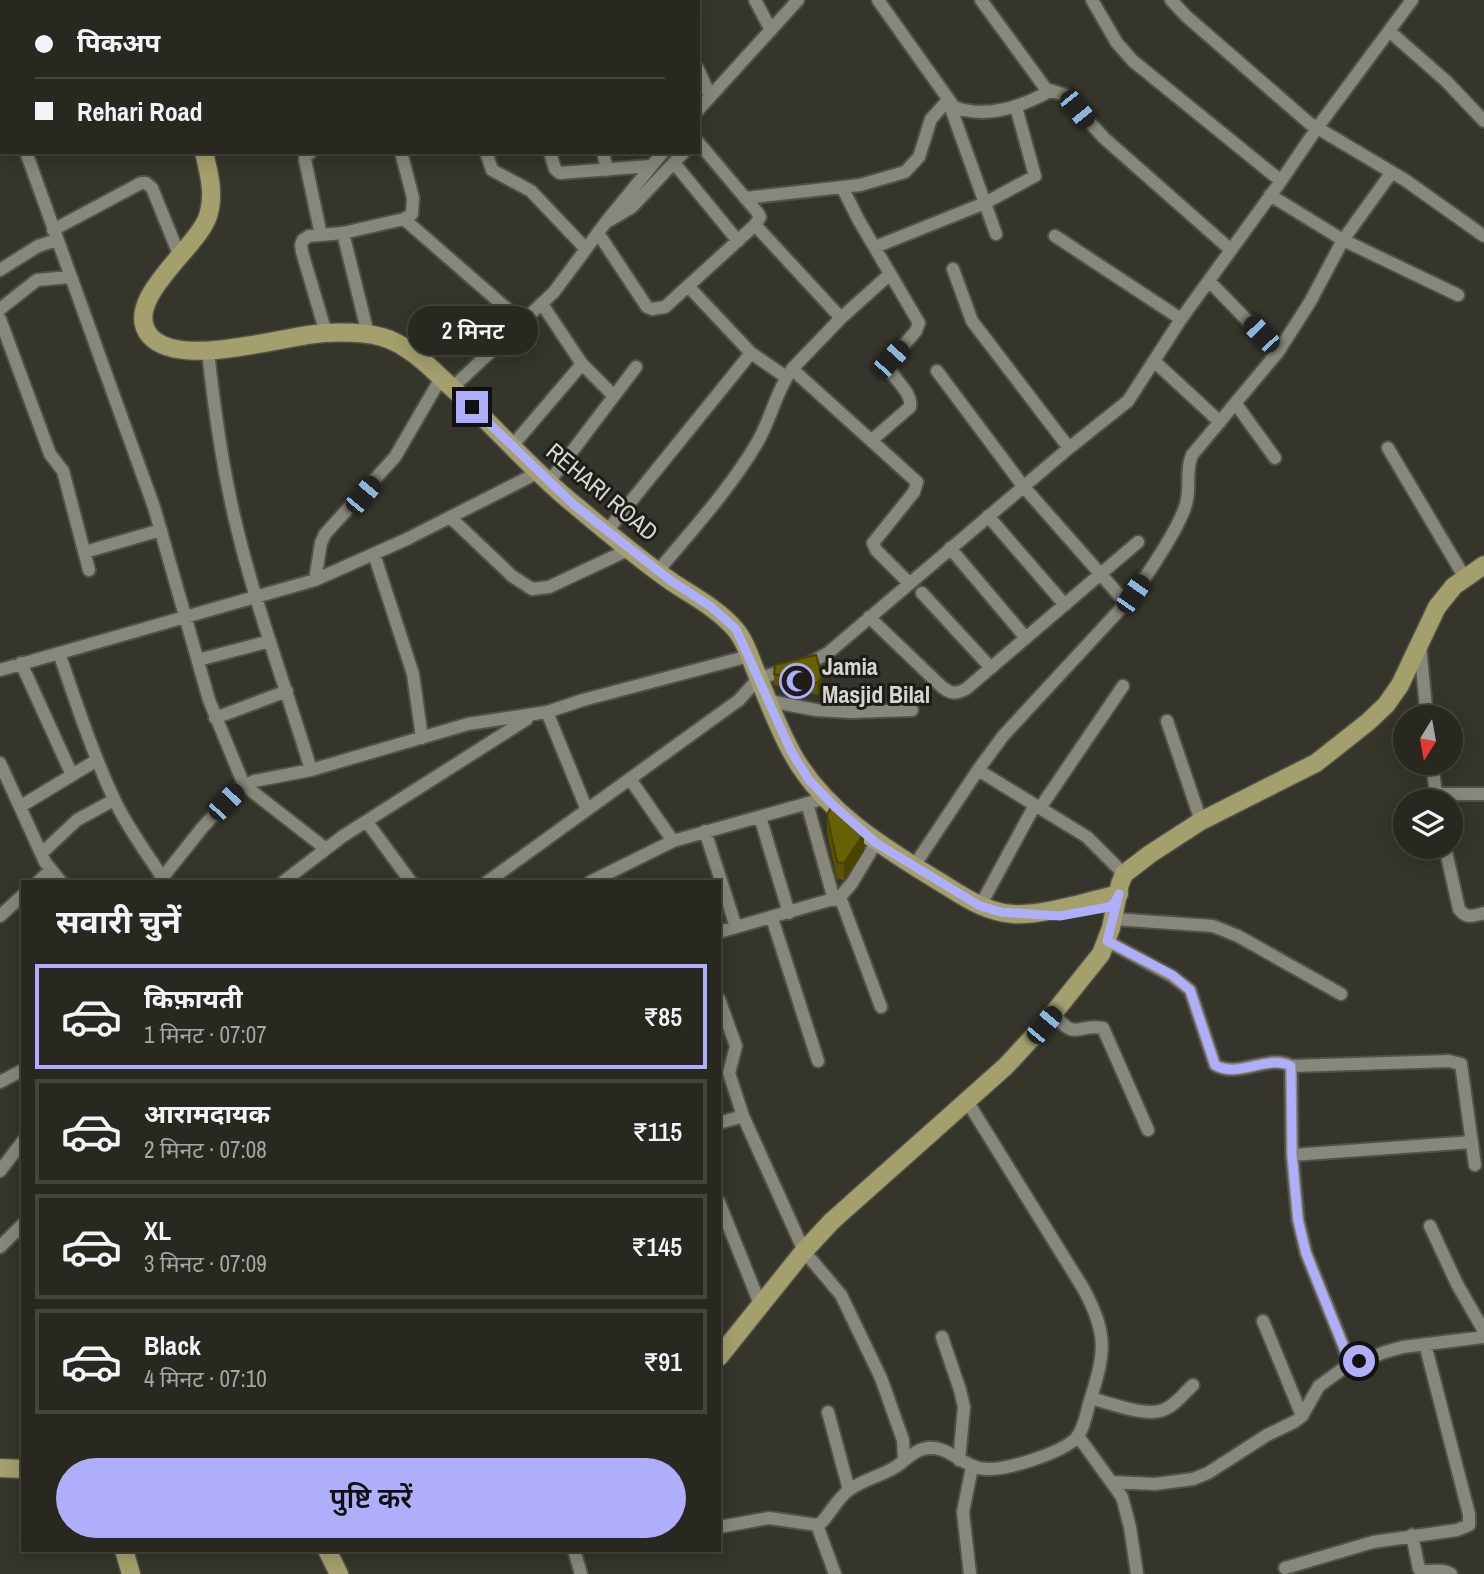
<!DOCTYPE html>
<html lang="hi">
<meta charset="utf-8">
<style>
:root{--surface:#282820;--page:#303029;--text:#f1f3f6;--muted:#a5a6a5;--line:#44443e;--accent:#afaefa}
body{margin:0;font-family:"Archivo Narrow","Noto Sans Devanagari",sans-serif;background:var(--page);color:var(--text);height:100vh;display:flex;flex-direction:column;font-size:26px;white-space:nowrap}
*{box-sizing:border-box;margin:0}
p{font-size:23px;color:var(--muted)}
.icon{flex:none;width:38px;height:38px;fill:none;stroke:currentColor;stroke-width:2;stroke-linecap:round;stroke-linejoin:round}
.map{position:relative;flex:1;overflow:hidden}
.panel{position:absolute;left:21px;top:880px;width:700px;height:672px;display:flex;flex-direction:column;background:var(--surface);border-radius:0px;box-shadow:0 4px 18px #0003,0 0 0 2px var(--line)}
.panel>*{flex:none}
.top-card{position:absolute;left:0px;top:0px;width:700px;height:154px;box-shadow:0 4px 18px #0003,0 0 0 2px var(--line);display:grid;align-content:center;height:154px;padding:0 35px;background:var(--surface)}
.needle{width:46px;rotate:191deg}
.tools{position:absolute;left:1393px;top:705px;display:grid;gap:14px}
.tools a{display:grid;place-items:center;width:70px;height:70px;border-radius:50%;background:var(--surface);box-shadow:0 4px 18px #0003,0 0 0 2px var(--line);font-size:35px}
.end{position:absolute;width:32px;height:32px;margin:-16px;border:9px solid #afaefa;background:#111;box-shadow:0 0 0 4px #111}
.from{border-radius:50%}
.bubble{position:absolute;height:49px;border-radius:24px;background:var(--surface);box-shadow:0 4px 18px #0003,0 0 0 2px var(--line);font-size:23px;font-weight:600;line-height:49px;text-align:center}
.car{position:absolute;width:21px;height:42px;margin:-21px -10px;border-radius:9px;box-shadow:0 0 5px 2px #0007;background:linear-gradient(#222 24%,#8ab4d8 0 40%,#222 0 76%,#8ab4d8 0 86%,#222 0)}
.top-card b{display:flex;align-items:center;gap:24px;height:66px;font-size:26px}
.top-card b+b{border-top:2px solid var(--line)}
.top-card i{width:18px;height:18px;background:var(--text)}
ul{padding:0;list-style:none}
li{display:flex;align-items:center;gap:21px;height:105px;margin:0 14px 10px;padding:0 21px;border:4px solid var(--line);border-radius:0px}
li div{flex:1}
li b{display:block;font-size:26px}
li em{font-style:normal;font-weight:600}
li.active{border-color:var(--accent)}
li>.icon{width:63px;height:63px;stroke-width:1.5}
h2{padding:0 35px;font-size:32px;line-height:84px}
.button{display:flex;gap:14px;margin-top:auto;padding:14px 35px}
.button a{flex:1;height:80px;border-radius:42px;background:var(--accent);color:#111;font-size:28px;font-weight:600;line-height:80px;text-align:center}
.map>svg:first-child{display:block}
</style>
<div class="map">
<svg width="1484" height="1574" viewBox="0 0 1484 1574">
<rect width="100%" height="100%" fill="#36352b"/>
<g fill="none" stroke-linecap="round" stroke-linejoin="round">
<g stroke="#515148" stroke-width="16">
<path id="minor" d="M1 0 2 7
M355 0 356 2
M440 0V2
M505 0 506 2
M562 0V2
M668 0 669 2
M755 0 771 30
M878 0 954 107C986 119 1021 107 1050 91
M981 0 1046 89 1065 95 1104 138 1231 250
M1092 0 1117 43 1133 61 1281 181
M1171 0 1186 16 1309 123 1405 180 1484 236
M625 2 630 0
M1389 31 1446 81 1484 121
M698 69 710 96
M0 87 2 86
M698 110 798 0
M26 152 154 507 209 700 244 785 326 849
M311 152 305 157V160L321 235
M486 152 492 170 531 191 586 249
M550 152 555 169 560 173 650 166
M603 152 607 170
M674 163 738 241
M842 187 858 219 919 323 916 331 888 363C890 379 913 390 910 407L872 440
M1270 195 1343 240 1458 295
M745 198 860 185 905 172 919 157 931 119 948 100 996 234
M404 219 521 321
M610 220 632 207 684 152
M755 225 841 318
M53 230 141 183H146L152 188 180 257
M343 233 368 334
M598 233 647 307 652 309 665 307 755 225 760 217 758 213 698 142
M1055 236 1181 319
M875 247 985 203 1035 176 1016 107
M953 269 972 321 1069 448
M0 270 38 246 57 240
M1209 281 1278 352
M688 286 751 353 786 377
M542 304 582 364 614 396
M0 309 37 280 70 277
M0 319 50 454 63 471 89 570
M326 333 302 252 301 245 303 240 309 236 343 233 404 219 412 214 413 198 401 152
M208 351C214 407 222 465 235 520 255 605 286 687 311 770
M1154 361 1220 422
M792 369 917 482 914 492 873 543 876 550 909 583
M937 371 1023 486 1126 603
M452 388 554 292 606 222 663 152
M1236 404 1275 458
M512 446 582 364
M1388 448 1465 578
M549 482 636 367
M988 516 1065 605
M450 517 512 576 532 589 549 587 630 549
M607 531 751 353
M950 548 1026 638
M85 552 161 530
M374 554 413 674 422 738
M658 571C692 530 730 489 757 443 771 419 776 391 792 369L841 318 890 274
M315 580 321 543 325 534 395 457 441 378
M922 593 991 668
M869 617 942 687C951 694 956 694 966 689L1138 542
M1420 646 1427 718
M59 653C76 702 92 752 114 799 127 827 146 852 162 877
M198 660 270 641
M21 663 72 775
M0 670 315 580 407 539 539 472
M769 701 816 710 851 712 912 710
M547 712 587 810
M215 718 287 691
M1167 721 1201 821
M0 763 45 862 61 882
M1432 763 1437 801
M978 770 1087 837 1124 874
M630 779 673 841
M1436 794H1484
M807 803 834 900
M21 806 97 760
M1040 808 1123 686
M760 817 789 913
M367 822 411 882
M705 831 736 927
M1445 847 1459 909C1466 919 1473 916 1484 913
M42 853 77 820 114 800
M914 866 978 770 1003 736 1126 603C1143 582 1179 529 1186 504 1191 488 1185 471 1192 455L1278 352 1310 302 1343 240 1392 172
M38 882 51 870
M159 882 202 828 237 790 254 781 311 770 468 724 547 712 583 700 749 656
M283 882 343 836 527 719
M487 882 739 700 759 678 808 664 828 653 1069 448 1128 401 1181 319 1281 181 1317 128 1412 0
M590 882 673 841 826 798
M840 897 881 1007
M980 906 1035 805
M0 916 23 895
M772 918 818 1061
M1114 919 1213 926 1238 936 1341 994
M719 932 840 897 852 883 876 843
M1107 941 1172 976 1190 990 1215 1065C1239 1079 1269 1053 1291 1066L1292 1155 1298 1220 1306 1253 1351 1365
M719 999 736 1046 729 1073 743 1116 804 1251 841 1295 881 1378 903 1440 904 1458
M1053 1013C1077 1043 1076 1023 1103 1028L1148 1130
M1291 1066 1449 1061 1461 1064 1475 1165
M0 1082 23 1070
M719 1123 743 1116
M1292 1155 1472 1142
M0 1171 23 1141
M719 1202 760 1304
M1430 1226 1457 1284 1484 1331
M0 1247 23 1224
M1263 1321 1302 1416
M942 1337 960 1390 964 1407 959 1460
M1091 1398C1109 1403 1146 1417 1163 1410 1175 1406 1184 1393 1193 1385
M828 1412 849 1490
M1078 1436 1122 1497 1130 1527 1137 1574
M1111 1482 1155 1484 1193 1479 1208 1473 1267 1435 1294 1422 1302 1416 1319 1386 1344 1368 1385 1352 1403 1347 1484 1337
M817 1525 835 1574
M719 1527 769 1518 817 1525 822 1522C831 1512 838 1498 849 1490 864 1479 882 1476 897 1466 906 1460 912 1452 923 1449 947 1442 963 1469 987 1469 1007 1470 1062 1453 1076 1438 1084 1429 1086 1415 1089 1404 1105 1353 1109 1336 1083 1288L967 1101
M1412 1535 1419 1569C1429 1574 1441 1567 1451 1574
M574 1550 581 1574
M1285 1568 1373 1542 1457 1530 1469 1525V1514L1425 1344
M970 1574 963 1512 972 1467"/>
</g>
<g stroke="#515148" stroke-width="21">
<path id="major" d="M96 0 99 2
M204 152C209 174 215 194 208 216 198 248 120 301 150 336 180 370 284 335 325 333 343 332 364 332 382 337 408 344 432 369 451 387 494 425 531 470 576 506 607 532 639 559 672 582 693 596 718 609 735 629 744 639 749 654 754 667 766 695 777 726 792 753 823 810 881 846 935 879 960 894 983 912 1013 914 1043 916 1089 901 1119 894
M719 1357 804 1251 832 1221 1006 1066 1044 1025 1101 954 1111 928 1120 884 1124 874 1150 854 1201 821 1316 763 1368 722 1386 705 1400 685 1437 607 1454 586 1484 565
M0 1468 23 1469
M124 1550 131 1574
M327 1550 339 1574"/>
</g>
<use href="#minor" stroke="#87877b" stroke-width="12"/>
<use href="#major" stroke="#a3a06d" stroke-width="18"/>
</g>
<path fill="#595303" d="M816 655 822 687 818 695 774 685V674Z
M827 815 864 851 844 880 837 879 827 832Z"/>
<path fill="#494402" d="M822 675V687L818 695V683Z
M864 833V851L844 880V863Z"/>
<path fill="#686103" stroke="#494402" stroke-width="2" d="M816 655 822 675 818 683 774 674 775 665Z
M831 807 864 833 844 863 837 862 827 815Z"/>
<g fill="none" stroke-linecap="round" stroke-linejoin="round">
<path stroke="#afaefa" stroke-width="9" d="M472 407 573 504 670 580 710 606 736 629 791 751 809 780 834 806 876 843 980 906 1001 912 1060 916 1109 907 1115 902 1119 894 1107 941 1172 975 1190 990 1215 1065C1239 1079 1268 1054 1291 1066L1292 1155 1298 1220 1306 1253 1351 1365 1359 1361"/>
</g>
<defs>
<g id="mosque-ring" transform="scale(1.75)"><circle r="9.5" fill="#1d1c18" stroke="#afaefa" stroke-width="1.5"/><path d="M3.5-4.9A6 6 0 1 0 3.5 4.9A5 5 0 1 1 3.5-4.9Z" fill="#afaefa"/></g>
</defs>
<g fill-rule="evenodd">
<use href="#mosque-ring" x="797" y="681"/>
</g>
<g text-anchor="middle" stroke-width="6" stroke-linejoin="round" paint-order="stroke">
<g font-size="24" fill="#d6d5cf" stroke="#1d1c18">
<text transform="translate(602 492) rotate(40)" y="8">REHARI ROAD</text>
</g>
<g font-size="24" font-weight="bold" fill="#d6d5cf" stroke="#1d1c18" text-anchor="start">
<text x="822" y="675">Jamia<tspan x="822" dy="28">Masjid Bilal</tspan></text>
</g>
</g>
</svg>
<div class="tools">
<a><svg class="needle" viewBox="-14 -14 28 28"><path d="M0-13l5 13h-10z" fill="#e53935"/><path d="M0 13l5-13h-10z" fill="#a5a6a5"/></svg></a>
<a><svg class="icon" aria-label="layers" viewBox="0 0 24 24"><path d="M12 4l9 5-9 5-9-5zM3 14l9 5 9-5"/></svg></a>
</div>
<i class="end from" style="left:1359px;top:1361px"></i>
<i class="end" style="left:472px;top:407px"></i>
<div class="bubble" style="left:408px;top:306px;width:130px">2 मिनट</div>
<i class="car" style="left:1077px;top:109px;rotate:141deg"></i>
<i class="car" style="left:1261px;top:334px;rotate:316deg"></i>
<i class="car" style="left:891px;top:359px;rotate:42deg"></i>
<i class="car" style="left:363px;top:495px;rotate:40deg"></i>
<i class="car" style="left:1133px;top:594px;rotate:35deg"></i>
<i class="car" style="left:226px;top:802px;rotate:43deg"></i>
<i class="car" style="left:1044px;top:1025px;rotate:40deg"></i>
<div class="top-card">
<b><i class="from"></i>पिकअप</b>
<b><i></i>Rehari Road</b>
</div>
<section class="panel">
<h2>सवारी चुनें</h2>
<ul>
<li class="active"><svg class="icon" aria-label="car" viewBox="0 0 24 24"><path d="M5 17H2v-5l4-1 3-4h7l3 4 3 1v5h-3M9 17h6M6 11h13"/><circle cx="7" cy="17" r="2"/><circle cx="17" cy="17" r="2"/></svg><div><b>किफ़ायती</b><p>1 मिनट · 07:07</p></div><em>₹85</em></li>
<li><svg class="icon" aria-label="car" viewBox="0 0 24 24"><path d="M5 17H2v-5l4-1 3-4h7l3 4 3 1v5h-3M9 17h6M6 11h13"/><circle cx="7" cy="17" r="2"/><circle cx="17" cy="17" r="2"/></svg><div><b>आरामदायक</b><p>2 मिनट · 07:08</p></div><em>₹115</em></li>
<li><svg class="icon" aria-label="car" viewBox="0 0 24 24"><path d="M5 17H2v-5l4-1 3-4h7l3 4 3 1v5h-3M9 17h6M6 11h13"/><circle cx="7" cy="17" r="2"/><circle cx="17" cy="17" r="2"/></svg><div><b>XL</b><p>3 मिनट · 07:09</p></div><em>₹145</em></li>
<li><svg class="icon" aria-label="car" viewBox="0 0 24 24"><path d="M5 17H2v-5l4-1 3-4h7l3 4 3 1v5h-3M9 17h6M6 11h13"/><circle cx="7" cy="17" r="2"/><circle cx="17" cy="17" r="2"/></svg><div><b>Black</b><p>4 मिनट · 07:10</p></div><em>₹91</em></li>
</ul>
<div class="button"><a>पुष्टि करें</a></div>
</section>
</div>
